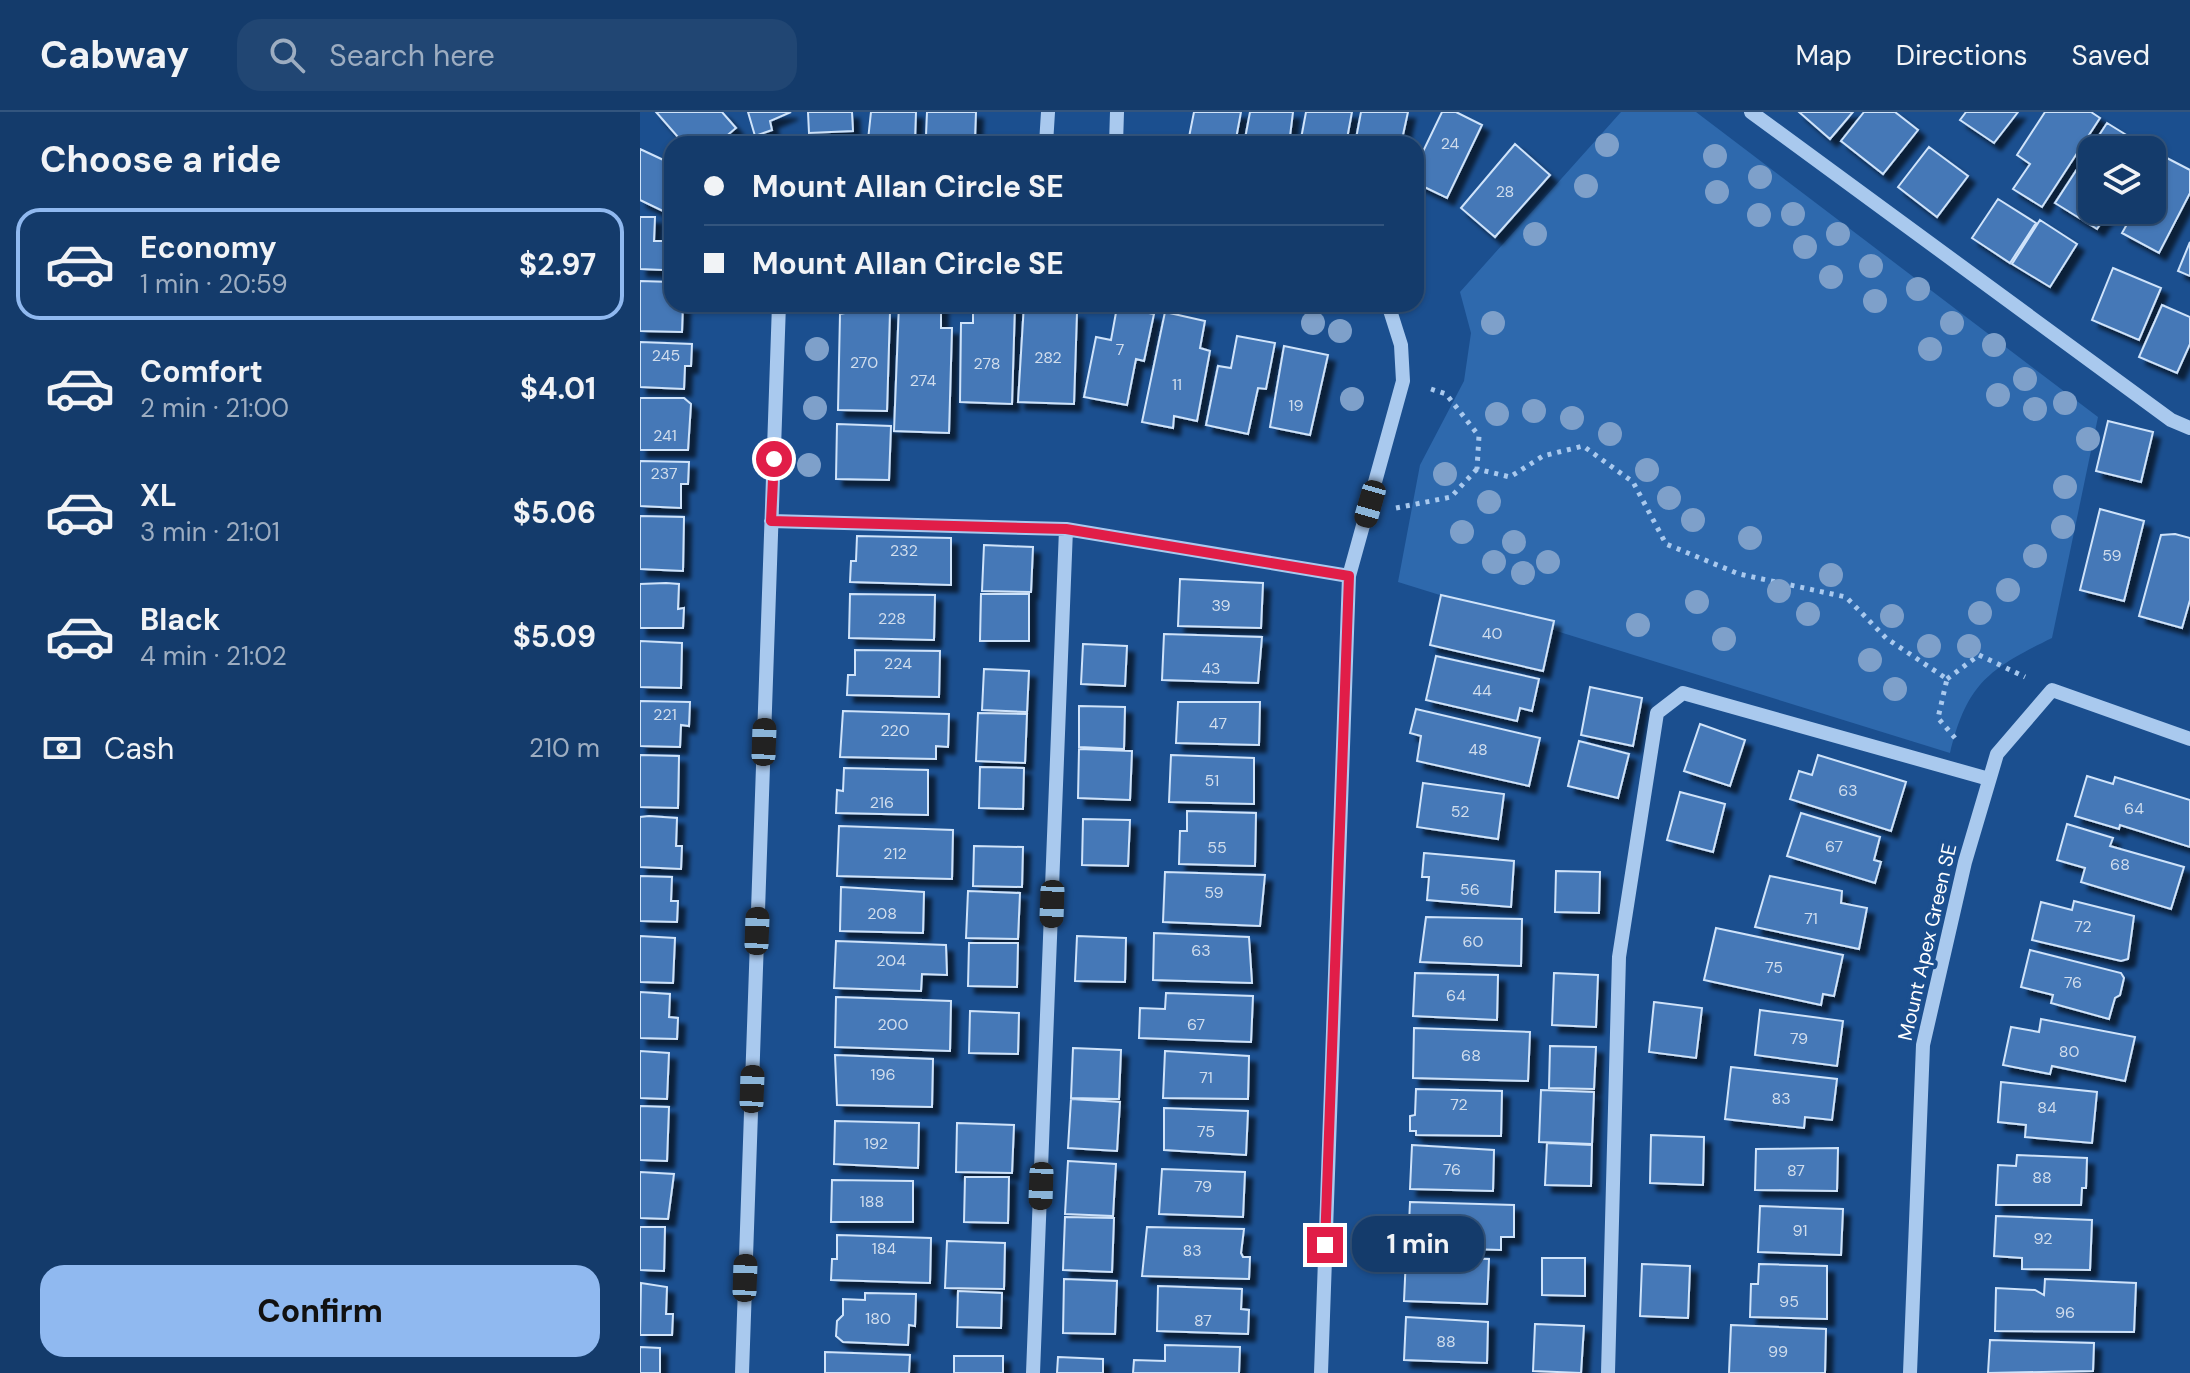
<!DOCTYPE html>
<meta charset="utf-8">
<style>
:root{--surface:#143b6b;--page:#214673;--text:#f1f3f6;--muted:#9dadc1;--line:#33557e;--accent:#90b9f0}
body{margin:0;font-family:"DM Sans",sans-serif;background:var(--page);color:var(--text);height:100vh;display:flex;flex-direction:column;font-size:30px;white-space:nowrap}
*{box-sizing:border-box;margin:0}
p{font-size:26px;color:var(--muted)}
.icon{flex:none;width:44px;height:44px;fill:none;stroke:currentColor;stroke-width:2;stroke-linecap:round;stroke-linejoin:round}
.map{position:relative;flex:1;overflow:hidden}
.details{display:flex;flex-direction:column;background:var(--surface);width:640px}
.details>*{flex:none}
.banner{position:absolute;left:24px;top:24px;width:760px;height:176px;border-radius:24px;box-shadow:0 2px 6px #0004,0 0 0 2px var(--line);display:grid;align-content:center;height:176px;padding:0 40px;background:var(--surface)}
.controls{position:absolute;left:1438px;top:24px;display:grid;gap:16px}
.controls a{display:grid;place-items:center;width:88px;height:88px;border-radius:16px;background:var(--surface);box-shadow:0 2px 6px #0004,0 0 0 2px var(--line);font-size:40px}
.end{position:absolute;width:36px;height:36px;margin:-18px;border:10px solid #e11d48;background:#fff;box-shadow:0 0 0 4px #fff}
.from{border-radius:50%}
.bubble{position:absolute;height:56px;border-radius:24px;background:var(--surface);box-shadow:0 2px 6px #0004,0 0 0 2px var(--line);font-size:26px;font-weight:700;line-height:56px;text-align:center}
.car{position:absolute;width:24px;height:48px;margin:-24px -12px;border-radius:10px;box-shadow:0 0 6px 2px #0007;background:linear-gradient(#222 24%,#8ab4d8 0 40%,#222 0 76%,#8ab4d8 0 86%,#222 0)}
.banner b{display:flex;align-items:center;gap:28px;height:76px;font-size:30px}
.banner b+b{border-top:2px solid var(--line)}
.banner i{width:20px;height:20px;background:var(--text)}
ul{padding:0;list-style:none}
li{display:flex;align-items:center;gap:24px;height:112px;margin:0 16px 12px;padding:0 24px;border:4px solid transparent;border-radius:24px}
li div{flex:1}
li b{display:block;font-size:30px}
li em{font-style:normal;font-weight:700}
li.selected{border-color:var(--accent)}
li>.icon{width:72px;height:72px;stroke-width:1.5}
h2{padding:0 40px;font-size:36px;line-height:96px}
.pay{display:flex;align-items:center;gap:20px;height:88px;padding:0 40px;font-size:30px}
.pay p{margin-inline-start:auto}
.primary-button{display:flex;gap:16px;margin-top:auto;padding:16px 40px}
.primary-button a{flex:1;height:92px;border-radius:24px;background:var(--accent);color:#111;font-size:32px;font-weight:700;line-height:92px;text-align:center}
header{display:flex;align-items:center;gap:48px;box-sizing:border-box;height:112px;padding:0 40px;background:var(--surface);border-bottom:2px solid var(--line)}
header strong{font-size:38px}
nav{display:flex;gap:44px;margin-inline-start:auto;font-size:28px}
.search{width:560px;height:72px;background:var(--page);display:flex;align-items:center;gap:20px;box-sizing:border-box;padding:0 28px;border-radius:24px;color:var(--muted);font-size:30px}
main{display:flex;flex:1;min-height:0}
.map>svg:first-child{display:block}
</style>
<header>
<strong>Cabway</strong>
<div class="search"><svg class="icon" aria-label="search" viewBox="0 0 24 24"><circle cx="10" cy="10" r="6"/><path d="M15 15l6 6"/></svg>Search here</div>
<nav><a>Map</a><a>Directions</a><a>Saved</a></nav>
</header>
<main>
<section class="details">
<h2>Choose a ride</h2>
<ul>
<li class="selected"><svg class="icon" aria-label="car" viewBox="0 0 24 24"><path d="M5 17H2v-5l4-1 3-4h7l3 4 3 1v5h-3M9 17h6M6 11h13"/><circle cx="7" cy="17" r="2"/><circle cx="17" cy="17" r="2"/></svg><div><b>Economy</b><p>1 min · 20:59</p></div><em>$2.97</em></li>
<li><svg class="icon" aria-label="car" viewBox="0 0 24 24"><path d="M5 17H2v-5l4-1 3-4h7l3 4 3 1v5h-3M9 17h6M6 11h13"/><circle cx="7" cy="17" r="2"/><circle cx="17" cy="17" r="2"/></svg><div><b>Comfort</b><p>2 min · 21:00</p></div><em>$4.01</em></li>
<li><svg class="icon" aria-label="car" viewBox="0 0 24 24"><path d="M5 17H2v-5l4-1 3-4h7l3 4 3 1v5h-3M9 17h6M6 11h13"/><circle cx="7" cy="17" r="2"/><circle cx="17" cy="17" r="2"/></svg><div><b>XL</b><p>3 min · 21:01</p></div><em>$5.06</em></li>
<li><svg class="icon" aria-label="car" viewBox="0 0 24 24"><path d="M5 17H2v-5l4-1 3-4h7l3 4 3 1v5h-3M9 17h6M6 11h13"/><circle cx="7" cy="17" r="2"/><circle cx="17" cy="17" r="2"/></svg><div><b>Black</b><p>4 min · 21:02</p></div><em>$5.09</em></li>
</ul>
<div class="pay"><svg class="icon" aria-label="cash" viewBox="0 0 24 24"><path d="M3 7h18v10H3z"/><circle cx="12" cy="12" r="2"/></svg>Cash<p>210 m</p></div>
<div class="primary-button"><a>Confirm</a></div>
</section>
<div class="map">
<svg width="1550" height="1261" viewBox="0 0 1550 1261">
<defs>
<filter id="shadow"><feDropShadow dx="7" dy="7" stdDeviation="2" flood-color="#0009"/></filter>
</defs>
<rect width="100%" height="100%" fill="#1b4f8f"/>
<path fill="#2e69ad" d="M981 0H1056L1458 305 1412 526C1349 557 1327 571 1310 641L758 470 780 353 824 269 831 221 820 180Z"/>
<path fill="#4478b7" stroke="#cfe3fa" stroke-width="2" filter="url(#shadow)" d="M16 0H82L96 16 77 32H44Z
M108 0H151L130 9 132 18 115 24Z
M168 0H212L213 19 169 21Z
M231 0H276L275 29 228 28Z
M287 0H336L335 27 286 24Z
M554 0H601L595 32 548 30Z
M610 0H653L649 32H604Z
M666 0H712L706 32H660Z
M721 0H768L761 32H715Z
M802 0H816L842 13 807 86 776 71V54Z
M1159 0H1213L1190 27Z
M1224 0H1255L1278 18 1243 62 1201 29Z
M1326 0H1378L1354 31 1320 8Z
M1405 0H1451L1460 6 1402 95 1373 77 1390 52 1377 43Z
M1467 11 1509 37 1452 38V98H1470L1457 117 1415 91Z
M875 32 910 63 855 125 821 96Z
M1289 35 1328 64 1297 105 1258 75Z
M0 37 32 52V91L27 101 0 88Z
M1523 44 1550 58V81L1519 141 1482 121 1495 98H1512V65Z
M1358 87 1396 111 1370 151 1332 126Z
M0 105H15L14 129H24L23 158 0 157Z
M1400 108 1437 132 1410 175 1372 152Z
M1550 130V164L1538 159Z
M1473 156 1521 176 1499 228 1452 208Z
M0 169 32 170V192H43L42 220 0 219Z
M259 192H301V216H312L309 321 254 319Z
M333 192H375L372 292 320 290 321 211H333Z
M384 192H426V200H437L434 292 378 290Z
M1522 193 1550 205V232L1537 261 1499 245Z
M477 195 514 202 504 249 496 247 487 293 444 285 456 225 471 228Z
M215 199 250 200 247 299 198 298 200 202Z
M525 200 565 209 560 236 570 239 557 309 534 304 533 316 502 310Z
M597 224 635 231 626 277 618 276 608 322 566 313 578 254 591 256Z
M0 230 52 232 51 254H45L44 277 0 275Z
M644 234 688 243 670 323 630 315Z
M0 286H44L51 292 48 338H0Z
M1468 309 1513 320 1501 370 1456 359Z
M197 312 251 314 249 368 196 367Z
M0 349 49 350 48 372H41V396L0 394Z
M1460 397 1504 409 1484 489 1440 478Z
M0 404 44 405 43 459 0 457Z
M1535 422 1550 426V488L1542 516 1499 504 1521 423Z
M217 424 311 426V473L210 470 211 449H216Z
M344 433 393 435 391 480 342 479Z
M540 467 623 471 621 516 538 514Z
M26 471 39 472 38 497 44 496 43 516H0V472Z
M210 482 295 483 294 528 209 526Z
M341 482H389V529H340Z
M801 483 914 509 903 559 790 533Z
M524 522 622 525 618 571 522 568Z
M0 529 42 531 41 576 0 575Z
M443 532 487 534 485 574 441 572Z
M215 538 300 539 299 585 207 583 208 563H215Z
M796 544 899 567 892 599 880 596 877 609 786 588Z
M344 557 389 559 387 600 342 598Z
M950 575 1002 586 993 634 941 623Z
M0 589 50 590 49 614 41 613 40 635 0 634Z
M538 590H620L619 633 536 631Z
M439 594 485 595 484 637 439 635Z
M776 597 900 626 889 674 777 649 781 624 770 621Z
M203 599 309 602 308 635 296 634V647L200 645Z
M338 601 387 602 385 651 336 649Z
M1060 612 1105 628 1090 674 1044 659Z
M939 629 989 642 978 686 928 674Z
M439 637 492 639 490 688 438 686Z
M0 643 39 644 38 696 0 695Z
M531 643 614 646V692L529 690Z
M1178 643 1266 670 1251 719 1150 687 1159 659 1172 663Z
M340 655 384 656 383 697 339 696Z
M204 656 288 658V703L196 701 197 678 203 679Z
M1447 664 1473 672 1475 665 1550 688V735L1480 713 1479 717 1435 704Z
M783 671 864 682 858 727 777 715Z
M1040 680 1085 692 1073 740 1027 728Z
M547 699 616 701 615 754 539 752 540 719H547Z
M1161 701 1240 725 1234 748 1241 750 1235 771 1147 744Z
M9 704 37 706 36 734H42L41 757 0 755V705Z
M443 707 490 708 488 754 442 753Z
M1427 712 1473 726 1470 734 1544 755 1531 797 1441 770 1445 756 1417 748Z
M199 714 313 718 312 767 197 764Z
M334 734 383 735 382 775 333 774Z
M784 741 874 749 871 795 787 788 789 765H782Z
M916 759 960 760 959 801 915 800Z
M525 760 625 763 620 814 523 810Z
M0 764 32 765 31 789H38L37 810 0 809Z
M1130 764 1202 779 1201 791 1227 796 1219 837 1115 815Z
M201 775 284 780 283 821 200 819Z
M328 779 380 781 378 827 326 826Z
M1434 789 1494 804 1488 847 1481 849 1392 828 1401 790 1432 798Z
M786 805 882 807 881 854 780 850Z
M1076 816 1203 843 1194 884 1183 882 1181 893 1064 868Z
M514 821 609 825 612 871 513 868Z
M0 824 35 826 33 871 0 870Z
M437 824 486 826 485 870 435 869Z
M196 829 306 833 307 863 282 862 281 879 194 876Z
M329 831H378L377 875 328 874Z
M1390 838 1481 861 1484 866 1480 883 1475 886 1469 907 1411 891 1413 883 1381 875Z
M775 861 858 863 857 908 773 904Z
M914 861 958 863 956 915 912 913Z
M0 880 30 882 29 905 38 906 37 927 0 926Z
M526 881 613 884 611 930 499 926 500 896 525 897Z
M196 885 311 889 310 939 195 935Z
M1014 890 1062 896 1056 946 1009 940Z
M1120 898 1203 909 1197 954 1115 943Z
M330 899 379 901 378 942 329 941Z
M1401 907 1495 925 1485 969 1412 954 1410 962 1363 953 1371 915 1399 920Z
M774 916 890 920 888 969 773 966Z
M910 934 956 935 954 977 909 976Z
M433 936 481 938 479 987 431 986Z
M0 939 29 941 27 987 0 986Z
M525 939 609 944 608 987 523 986Z
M195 943 293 947 292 995 197 993Z
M1091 955 1197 967 1192 1008 1165 1005 1164 1016 1085 1007Z
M1361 970 1457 980 1452 1031 1385 1025 1386 1013 1358 1010Z
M776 977 862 979 861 1024 776 1023V1019H770V1004L775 1003Z
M901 978 954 980 952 1032 899 1030Z
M431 987 480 990 477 1039 428 1036Z
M0 994 29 995 27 1049 0 1048Z
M524 996 608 999 606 1043 524 1038Z
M195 1009 279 1011 278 1056 194 1052Z
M317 1011 374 1013 372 1061 316 1060Z
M1011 1023 1064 1025 1063 1073 1010 1071Z
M907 1031 952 1033 951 1074 905 1073Z
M772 1033 854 1038 853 1079 770 1077Z
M1198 1036 1197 1079 1115 1078 1116 1037Z
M1377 1043 1447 1046 1446 1076H1442L1441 1093H1356L1358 1053 1376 1054Z
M428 1049 476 1052 473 1104 425 1102Z
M522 1057 605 1060 603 1105 519 1102Z
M0 1060 34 1062 28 1107 0 1106Z
M325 1065H369L368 1111 324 1110Z
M192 1068 273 1069V1110H191Z
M770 1090 874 1093V1125H861V1138L768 1135Z
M1120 1094 1203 1097 1201 1143 1118 1140Z
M1356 1104 1452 1108 1450 1158 1382 1157V1146L1354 1144Z
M425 1105 474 1106 472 1160 423 1158Z
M0 1115H25L24 1159 0 1158Z
M507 1115 604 1117 601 1141 603 1145H610L609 1167 502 1164Z
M197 1123 291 1126 290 1171 191 1168 192 1147H197Z
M307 1129 365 1131 364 1177 305 1176Z
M766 1145 849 1147 847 1192 764 1189Z
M902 1146H945V1184L902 1183Z
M1002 1152 1050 1154 1048 1206 1000 1204Z
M1119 1152 1187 1154V1207L1110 1205 1111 1172H1118Z
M424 1167 477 1169 475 1222 423 1221Z
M1405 1167 1496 1171 1494 1220 1355 1219 1356 1176 1395 1178 1404 1183Z
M1 1171 27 1175 26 1202H33L32 1223H0Z
M518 1174 602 1177 601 1197 609 1198 608 1222 517 1219Z
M318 1179 362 1181 361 1216 317 1215Z
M225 1181 276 1182 275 1214 269 1213 268 1233 203 1230 196 1224 197 1209 203 1203V1187L225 1188Z
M766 1205 848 1210 847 1251 764 1248Z
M895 1212 944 1214 941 1261 893 1259Z
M1091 1213 1186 1217 1185 1261H1089Z
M1350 1228 1454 1231 1453 1259 1348 1261Z
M525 1233 600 1235 599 1261H493L494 1248 525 1249Z
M0 1235 20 1236V1261H0Z
M185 1240 270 1243 269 1261H185Z
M314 1244H363V1261H314Z
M418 1245 463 1247V1261H417Z"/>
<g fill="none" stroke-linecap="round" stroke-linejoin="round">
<path stroke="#a9c9ee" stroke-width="5" stroke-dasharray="4 6" stroke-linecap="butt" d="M791 277 806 282 839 324 837 357 870 365 903 344 943 334 993 370 1026 432 1099 462 1206 485 1246 526 1307 567 1298 606 1315 626
M756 396 811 385 837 357
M1307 567 1339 543 1385 565"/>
<path stroke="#a9c9ee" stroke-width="14" d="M1111 0 1531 308 1550 316
M406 32 408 0
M476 32 477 0
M131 409 426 417 709 464
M102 1261 139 192
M393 1261 426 417
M681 1261 709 464 763 269 761 233 748 192
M968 1261 979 845 1017 601 1043 581 1349 667
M1270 1261 1283 933 1325 750 1357 642 1412 578 1550 627"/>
</g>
<g fill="#7ea0ca">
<circle cx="967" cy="33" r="12"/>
<circle cx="1075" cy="44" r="12"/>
<circle cx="1120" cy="65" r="12"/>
<circle cx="946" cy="74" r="12"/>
<circle cx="1077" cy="80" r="12"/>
<circle cx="1153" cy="102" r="12"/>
<circle cx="1119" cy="103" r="12"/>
<circle cx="895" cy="122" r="12"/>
<circle cx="1198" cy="122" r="12"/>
<circle cx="1165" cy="135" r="12"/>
<circle cx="1231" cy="154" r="12"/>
<circle cx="1191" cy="165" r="12"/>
<circle cx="1278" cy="177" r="12"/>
<circle cx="1235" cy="189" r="12"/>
<circle cx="673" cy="211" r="12"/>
<circle cx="853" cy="211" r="12"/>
<circle cx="1312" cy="211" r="12"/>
<circle cx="700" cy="219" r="12"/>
<circle cx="1354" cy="233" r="12"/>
<circle cx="177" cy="237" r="12"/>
<circle cx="1290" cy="237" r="12"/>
<circle cx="1385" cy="267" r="12"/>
<circle cx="1358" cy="283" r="12"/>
<circle cx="712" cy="287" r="12"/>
<circle cx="1425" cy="291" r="12"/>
<circle cx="175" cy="296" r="12"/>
<circle cx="1395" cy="297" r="12"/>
<circle cx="894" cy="299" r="12"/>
<circle cx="857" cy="302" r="12"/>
<circle cx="932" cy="306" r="12"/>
<circle cx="970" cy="322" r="12"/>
<circle cx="1448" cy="327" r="12"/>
<circle cx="169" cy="353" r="12"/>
<circle cx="1007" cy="358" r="12"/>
<circle cx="805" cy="362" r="12"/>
<circle cx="1425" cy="375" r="12"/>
<circle cx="1029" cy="386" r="12"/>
<circle cx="849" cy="390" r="12"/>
<circle cx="1053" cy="408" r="12"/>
<circle cx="1423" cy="415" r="12"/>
<circle cx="822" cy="420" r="12"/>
<circle cx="1110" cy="426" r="12"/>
<circle cx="874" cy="430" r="12"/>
<circle cx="1395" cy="444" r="12"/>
<circle cx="854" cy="450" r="12"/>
<circle cx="908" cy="450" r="12"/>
<circle cx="883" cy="461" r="12"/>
<circle cx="1191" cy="463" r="12"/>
<circle cx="1368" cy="478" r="12"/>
<circle cx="1139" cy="479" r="12"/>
<circle cx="1057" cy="490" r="12"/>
<circle cx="1340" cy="501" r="12"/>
<circle cx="1168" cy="502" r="12"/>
<circle cx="1252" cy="504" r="12"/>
<circle cx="998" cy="513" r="12"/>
<circle cx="1084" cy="527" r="12"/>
<circle cx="1289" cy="534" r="12"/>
<circle cx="1329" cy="534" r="12"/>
<circle cx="1230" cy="548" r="12"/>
<circle cx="1255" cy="577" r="12"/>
</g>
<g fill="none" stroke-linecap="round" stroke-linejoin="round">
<path stroke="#e11d48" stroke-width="10" d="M134 347 131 409 426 417 709 464 685 1133"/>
</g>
<g text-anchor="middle" stroke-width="8" stroke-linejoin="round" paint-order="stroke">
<g font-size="16" fill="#d0dded">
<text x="810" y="37">24</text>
<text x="865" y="85">28</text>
<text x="480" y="243">7</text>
<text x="26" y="249">245</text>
<text x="408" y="251">282</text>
<text x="224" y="256">270</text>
<text x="347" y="257">278</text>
<text x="283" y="274">274</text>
<text x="537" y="278">11</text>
<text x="656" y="299">19</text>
<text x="25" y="329">241</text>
<text x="24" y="367">237</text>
<text x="264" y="444">232</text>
<text x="1472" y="449">59</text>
<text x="581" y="499">39</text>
<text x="252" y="512">228</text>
<text x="852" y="527">40</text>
<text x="258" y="557">224</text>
<text x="571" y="562">43</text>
<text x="842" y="584">44</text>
<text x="25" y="608">221</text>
<text x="578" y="617">47</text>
<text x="255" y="624">220</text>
<text x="838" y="643">48</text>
<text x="572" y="674">51</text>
<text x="1208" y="684">63</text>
<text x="242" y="696">216</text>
<text x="1494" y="702">64</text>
<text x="820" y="705">52</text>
<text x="1194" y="740">67</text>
<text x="577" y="741">55</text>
<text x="255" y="747">212</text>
<text x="1480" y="758">68</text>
<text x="830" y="783">56</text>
<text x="574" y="786">59</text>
<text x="242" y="807">208</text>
<text x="1171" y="812">71</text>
<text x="1443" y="820">72</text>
<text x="833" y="835">60</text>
<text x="561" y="844">63</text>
<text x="251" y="854">204</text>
<text x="1134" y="861">75</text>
<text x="1433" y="876">76</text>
<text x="816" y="889">64</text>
<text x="253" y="918">200</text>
<text x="556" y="918">67</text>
<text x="1159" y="932">79</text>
<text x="1429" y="945">80</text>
<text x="831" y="949">68</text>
<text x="243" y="968">196</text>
<text x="566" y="971">71</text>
<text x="1141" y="992">83</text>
<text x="819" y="998">72</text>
<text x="1407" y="1001">84</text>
<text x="566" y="1025">75</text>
<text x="236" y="1037">192</text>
<text x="812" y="1063">76</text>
<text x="1156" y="1064">87</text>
<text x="1402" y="1071">88</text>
<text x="563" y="1080">79</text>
<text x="232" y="1095">188</text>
<text x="1160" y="1124">91</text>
<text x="1403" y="1132">92</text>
<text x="244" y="1142">184</text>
<text x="552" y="1144">83</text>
<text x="1149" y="1195">95</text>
<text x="1425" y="1206">96</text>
<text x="238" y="1212">180</text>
<text x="563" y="1214">87</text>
<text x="806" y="1235">88</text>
<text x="1138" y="1245">99</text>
</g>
<g font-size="20" fill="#fff" stroke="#1b4f8f">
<text transform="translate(1287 830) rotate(-77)" y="7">Mount Apex Green SE</text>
</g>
</g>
</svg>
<div class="controls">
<a><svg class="icon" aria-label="layers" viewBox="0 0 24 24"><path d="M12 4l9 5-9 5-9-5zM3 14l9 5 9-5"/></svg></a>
</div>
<i class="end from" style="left:134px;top:347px"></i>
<i class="end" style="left:685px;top:1133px"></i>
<div class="bubble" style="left:712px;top:1104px;width:132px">1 min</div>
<i class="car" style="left:730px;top:392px;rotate:196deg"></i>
<i class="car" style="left:124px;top:630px;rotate:2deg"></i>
<i class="car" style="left:412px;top:792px;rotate:182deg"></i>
<i class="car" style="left:117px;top:819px;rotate:2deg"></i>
<i class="car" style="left:112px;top:977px;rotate:2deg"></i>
<i class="car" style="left:401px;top:1074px;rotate:182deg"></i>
<i class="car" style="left:105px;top:1166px;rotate:2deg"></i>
<div class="banner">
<b><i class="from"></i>Mount Allan Circle SE</b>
<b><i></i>Mount Allan Circle SE</b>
</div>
</div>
</main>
